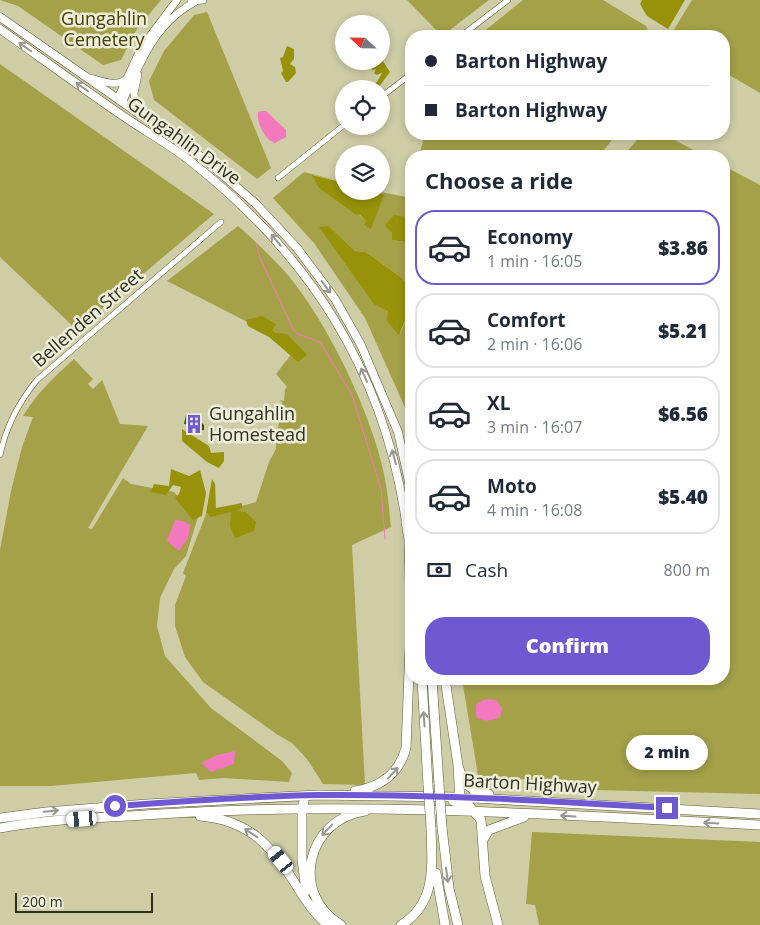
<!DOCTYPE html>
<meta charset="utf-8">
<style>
:root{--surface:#fff;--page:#f6f6f7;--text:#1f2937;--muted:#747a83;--line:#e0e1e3;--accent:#6f59d3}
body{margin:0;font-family:"Open Sans",sans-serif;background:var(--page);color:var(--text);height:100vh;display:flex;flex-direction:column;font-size:19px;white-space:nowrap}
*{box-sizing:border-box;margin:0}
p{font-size:16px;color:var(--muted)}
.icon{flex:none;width:28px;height:28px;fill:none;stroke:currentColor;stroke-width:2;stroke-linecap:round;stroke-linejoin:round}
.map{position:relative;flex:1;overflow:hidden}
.details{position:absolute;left:405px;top:150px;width:325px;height:535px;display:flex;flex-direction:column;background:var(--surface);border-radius:20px;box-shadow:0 2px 8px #0003}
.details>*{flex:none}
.hud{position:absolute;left:405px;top:30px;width:325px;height:110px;border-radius:20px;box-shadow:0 2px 8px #0003;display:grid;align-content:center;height:110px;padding:0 20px;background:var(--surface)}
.needle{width:32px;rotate:292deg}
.fabs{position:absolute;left:335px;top:15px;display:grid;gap:10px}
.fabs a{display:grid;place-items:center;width:55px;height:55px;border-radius:50%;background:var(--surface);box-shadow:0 2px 8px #0003;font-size:25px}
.scale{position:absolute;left:15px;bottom:12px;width:138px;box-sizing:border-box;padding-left:5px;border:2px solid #2f2f1f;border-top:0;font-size:14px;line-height:18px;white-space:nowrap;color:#2f2f1f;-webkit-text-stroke:4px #ededd9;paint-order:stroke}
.end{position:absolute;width:22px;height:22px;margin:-11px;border:6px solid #6f59d3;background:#fff;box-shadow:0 0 0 2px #fff}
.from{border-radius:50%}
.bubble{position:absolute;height:35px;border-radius:18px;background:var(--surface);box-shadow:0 2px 8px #0003;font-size:16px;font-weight:800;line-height:35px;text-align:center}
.car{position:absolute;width:15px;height:30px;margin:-15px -8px;border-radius:6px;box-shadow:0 0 4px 1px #0007;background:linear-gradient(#fff 24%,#345 0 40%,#fff 0 76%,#345 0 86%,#fff 0)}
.hud b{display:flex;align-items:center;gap:18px;height:48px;font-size:19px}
.hud b+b{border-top:1px solid var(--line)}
.hud i{width:12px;height:12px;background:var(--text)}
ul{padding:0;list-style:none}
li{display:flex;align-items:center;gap:15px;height:75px;margin:0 10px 8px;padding:0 10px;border:2px solid var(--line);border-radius:20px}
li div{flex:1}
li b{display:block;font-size:19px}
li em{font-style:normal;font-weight:800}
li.active{border-color:var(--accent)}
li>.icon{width:45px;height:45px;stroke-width:1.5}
h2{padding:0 20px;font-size:22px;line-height:60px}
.pay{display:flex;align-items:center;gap:12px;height:55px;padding:0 20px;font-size:19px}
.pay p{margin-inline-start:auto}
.action{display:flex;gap:10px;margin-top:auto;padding:10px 20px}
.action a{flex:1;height:58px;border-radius:20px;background:var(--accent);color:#fff;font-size:20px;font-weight:800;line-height:58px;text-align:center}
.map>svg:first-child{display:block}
</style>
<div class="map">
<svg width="760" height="925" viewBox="0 0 760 925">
<rect width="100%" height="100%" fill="#cecda6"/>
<path fill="#a4a149" d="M0 0H161L137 29 121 60 103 65 18 6Z
M407 0H489L442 36Z
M523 0H603L646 26 650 36H478Z
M692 0H760V93L724 72V36H670Z
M207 12 271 168 257 179 154 100 149 81 164 51 194 15Z
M0 64 214 214 77 330 0 257Z
M425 134H617L599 156H419Z
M642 134H663L705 156H623Z
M724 166 760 185V794L553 789 543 780 482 778 478 775 462 679H724Z
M304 172 344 182 313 175 366 221 384 195 376 191 406 197 411 180V234L410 218 392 233V240L411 243V292L402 278 366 252 355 251 329 226 388 311 400 334 411 306V421L365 318 314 243 273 198Z
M238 226C255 241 272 257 287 274 328 323 371 413 384 474 388 492 389 510 391 527L352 545 365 785 323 784 307 759 292 743 278 735 203 682 185 657 175 626V605L186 576 183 573 206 514 210 515 256 502 269 462 276 449V429H278L282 402 279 400 284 401 285 389 287 387 276 374 293 352 275 336 167 281Z
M74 359 93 379 88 384 93 389 102 380 120 424 148 426 88 528 92 529 123 478 131 484 174 492 198 517 186 556 174 569 160 598 157 626 165 656 211 708 282 761 292 773 289 782 224 778 199 780 196 773 51 786H0V550L11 491 22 447 33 417 23 416C37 393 54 377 74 359Z
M532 832 760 842V925H539L535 905 526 904Z"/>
<path fill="#97920a" d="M642 0H685L668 29 647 16 640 4Z
M287 46 294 49V59L290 64 295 67 296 73 288 82H286L281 73 283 71 280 58 283 57Z
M381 58 390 72 378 88 375 85 382 73 376 75 374 73 376 69 372 70 371 68 372 62 367 63 366 61H381Z
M312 175 344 183V191H376L384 195 371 229 364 225 366 221 360 215 355 214 319 188Z
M394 215 410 218 411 243 392 240V233L385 225Z
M329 226 355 251 366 252 402 278 411 292V306L399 335 387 321 388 311 374 304 319 227Z
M262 316 276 324 272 330 276 333 287 334 307 355 298 362 269 337 248 326 246 320Z
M182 429 209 446 211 453 224 452V461L219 468 207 462 182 441Z
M171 469 189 476 200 470 206 493 202 516 193 520 175 498 179 494 181 487 173 485 166 495 151 492 154 484 169 486Z
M212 479 215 484 216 508 242 503V508L236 511 246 512 256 522 254 531 235 538 230 526 231 512 211 517 206 513Z"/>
<path fill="#f478be" d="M262 111H266L286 130V137L275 143C265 141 256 121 258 112Z
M175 520 183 521 190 525 188 538 179 551 167 541Z
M486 699 496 700 502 708 500 717C491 721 484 722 476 717V704Z
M235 751 234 764 211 772 201 763 217 755Z"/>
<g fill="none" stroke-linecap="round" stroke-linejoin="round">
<path stroke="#f478be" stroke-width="1" d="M256 243 260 258 293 329 298 334 320 342 352 395 381 489 385 539"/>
</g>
<path fill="#4c4a1a" d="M186 415 200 416V421L204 425V430L198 431 197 434H193L195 426 184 424Z"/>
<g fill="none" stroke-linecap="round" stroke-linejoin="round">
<g stroke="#5d5c38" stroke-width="6">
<path id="street" d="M461 36 508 0
M381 97 411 74
M278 178 344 125
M0 455C6 426 19 402 37 380L221 222"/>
</g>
<g stroke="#5d5c38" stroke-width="8">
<path id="secondary" d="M191 1 203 0
M89 78C100 80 117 88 126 79
M118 98 141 48 177 0
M123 101C140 63 155 23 195 2
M136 110 134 93 138 75"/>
</g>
<g stroke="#5d5c38" stroke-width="9">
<path id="primary" d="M0 17 207 161 256 204 297 248 335 299 361 345 398 432 411 491
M0 29C41 58 82 88 123 116 145 131 168 144 189 160 309 254 384 370 406 522"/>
</g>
<g stroke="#5d5c38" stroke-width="10">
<path id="highway" d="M406 522 410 546
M422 679 428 785
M432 679 439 784
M445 679 458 765 460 802
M458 765C462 782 471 793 489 794
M355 791C380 787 399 774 406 748L411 621 409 541
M453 801 470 807 481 820 485 876 498 925
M304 802 302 807V859L306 891
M200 816C249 820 272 846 296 885 306 900 314 914 328 925
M0 818 46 812 147 804 318 795 454 797 760 814
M442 827 449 888 458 925
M0 828C53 818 107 818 160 814 360 801 560 815 760 825
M484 838 489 830 524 817
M436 873 445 925
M341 925C289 894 307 819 365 811
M401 925C437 903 432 865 431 828"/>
</g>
<use href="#street" stroke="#fff" stroke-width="5"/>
<use href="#secondary" stroke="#fff" stroke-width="7"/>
<use href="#primary" stroke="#fff" stroke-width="8"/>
<use href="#highway" stroke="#fff" stroke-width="9"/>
<g stroke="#5d5c38" stroke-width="10" stroke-linecap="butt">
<path id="highway-bridge" d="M439 784 442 827
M428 785 431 828"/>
</g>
<use href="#highway-bridge" stroke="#fff" stroke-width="9"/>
</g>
<defs><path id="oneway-shaft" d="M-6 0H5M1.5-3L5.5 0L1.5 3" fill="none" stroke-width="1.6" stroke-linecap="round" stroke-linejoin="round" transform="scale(1.25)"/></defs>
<g stroke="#97978f">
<use href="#oneway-shaft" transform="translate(25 47) rotate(-145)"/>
<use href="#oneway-shaft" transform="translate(82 87) rotate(-145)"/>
<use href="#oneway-shaft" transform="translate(276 240) rotate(-130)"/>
<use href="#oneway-shaft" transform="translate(326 287) rotate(54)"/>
<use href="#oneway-shaft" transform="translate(364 375) rotate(-114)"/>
<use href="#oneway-shaft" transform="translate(394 457) rotate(-105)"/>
<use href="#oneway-shaft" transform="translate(424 719) rotate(-94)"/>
<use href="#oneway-shaft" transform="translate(393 773) rotate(-48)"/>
<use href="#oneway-shaft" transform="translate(51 811) rotate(-5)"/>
<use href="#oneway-shaft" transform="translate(568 816) rotate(-177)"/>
<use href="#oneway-shaft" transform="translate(711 823) rotate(-177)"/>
<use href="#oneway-shaft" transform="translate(327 830) rotate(134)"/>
<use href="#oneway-shaft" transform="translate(251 833) rotate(-147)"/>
<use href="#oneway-shaft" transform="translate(447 875) rotate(82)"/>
</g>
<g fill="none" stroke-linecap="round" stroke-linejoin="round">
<path stroke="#6f59d3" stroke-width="6" d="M115 806C183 801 251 796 319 795 435 794 551 801 667 808"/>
</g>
<defs>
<g id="building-bare" transform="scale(1.5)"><path d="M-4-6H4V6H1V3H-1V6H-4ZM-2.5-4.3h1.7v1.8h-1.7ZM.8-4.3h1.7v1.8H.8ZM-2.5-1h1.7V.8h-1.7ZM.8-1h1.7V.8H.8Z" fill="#6f59d3" stroke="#ededd9" stroke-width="2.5" paint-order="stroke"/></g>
</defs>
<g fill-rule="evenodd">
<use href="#building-bare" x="194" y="424"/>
</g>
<g text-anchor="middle" stroke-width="5" stroke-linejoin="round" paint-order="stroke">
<g font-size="18" fill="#434000" stroke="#ededd9">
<text x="104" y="25">Gungahlin<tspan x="104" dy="21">Cemetery</tspan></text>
</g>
<g font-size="18" fill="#2f2f1f" stroke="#ededd9">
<text transform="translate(184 141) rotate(36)" y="6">Gungahlin Drive</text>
<text transform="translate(88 318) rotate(-41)" y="6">Bellenden Street</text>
<text transform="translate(530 784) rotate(3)" y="6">Barton Highway</text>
</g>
<g font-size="18" fill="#2f2f1f" stroke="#ededd9" text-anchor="start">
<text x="209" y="420">Gungahlin<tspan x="209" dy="21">Homestead</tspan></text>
</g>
</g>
</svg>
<div class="fabs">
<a><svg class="needle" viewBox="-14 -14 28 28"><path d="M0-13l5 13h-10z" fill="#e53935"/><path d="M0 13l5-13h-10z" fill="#747a83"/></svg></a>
<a><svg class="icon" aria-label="locate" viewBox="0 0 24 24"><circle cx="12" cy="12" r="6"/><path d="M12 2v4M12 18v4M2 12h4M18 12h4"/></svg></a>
<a><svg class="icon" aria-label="layers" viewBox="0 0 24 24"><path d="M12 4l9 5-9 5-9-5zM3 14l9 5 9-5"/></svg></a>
</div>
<div class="scale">200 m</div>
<i class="end from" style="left:115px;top:806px"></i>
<i class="end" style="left:667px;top:808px"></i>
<div class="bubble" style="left:626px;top:735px;width:82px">2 min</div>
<i class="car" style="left:82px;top:819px;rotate:266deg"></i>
<i class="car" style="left:281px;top:860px;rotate:321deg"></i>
<div class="hud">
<b><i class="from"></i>Barton Highway</b>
<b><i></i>Barton Highway</b>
</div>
<section class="details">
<h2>Choose a ride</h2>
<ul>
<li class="active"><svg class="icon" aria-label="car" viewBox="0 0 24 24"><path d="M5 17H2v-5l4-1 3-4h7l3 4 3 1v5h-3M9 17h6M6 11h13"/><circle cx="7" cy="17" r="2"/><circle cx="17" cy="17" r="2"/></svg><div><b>Economy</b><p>1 min · 16:05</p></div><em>$3.86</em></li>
<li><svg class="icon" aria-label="car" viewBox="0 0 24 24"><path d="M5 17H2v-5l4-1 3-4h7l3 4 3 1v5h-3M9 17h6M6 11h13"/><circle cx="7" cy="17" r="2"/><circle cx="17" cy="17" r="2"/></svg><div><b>Comfort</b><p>2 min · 16:06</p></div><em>$5.21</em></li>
<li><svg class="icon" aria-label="car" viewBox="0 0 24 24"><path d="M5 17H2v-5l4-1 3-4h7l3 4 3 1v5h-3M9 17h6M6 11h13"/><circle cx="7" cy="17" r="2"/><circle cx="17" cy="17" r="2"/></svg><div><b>XL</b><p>3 min · 16:07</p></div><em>$6.56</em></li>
<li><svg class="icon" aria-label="car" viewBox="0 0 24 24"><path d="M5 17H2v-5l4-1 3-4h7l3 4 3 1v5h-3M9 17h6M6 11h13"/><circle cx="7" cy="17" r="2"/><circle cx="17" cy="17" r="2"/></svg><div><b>Moto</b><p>4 min · 16:08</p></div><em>$5.40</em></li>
</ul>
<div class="pay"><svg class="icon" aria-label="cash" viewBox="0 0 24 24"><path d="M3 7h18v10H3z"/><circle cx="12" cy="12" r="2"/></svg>Cash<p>800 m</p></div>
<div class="action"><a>Confirm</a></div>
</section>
</div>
